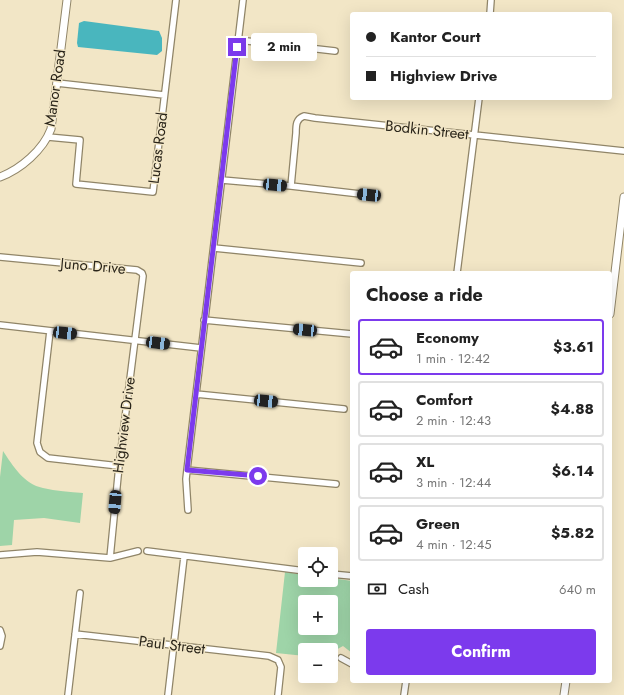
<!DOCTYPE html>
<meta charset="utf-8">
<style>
:root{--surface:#fff;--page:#f6f6f6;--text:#222;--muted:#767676;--line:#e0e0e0;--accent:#7c3aed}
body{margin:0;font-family:Jost,sans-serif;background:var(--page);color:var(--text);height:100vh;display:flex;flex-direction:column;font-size:15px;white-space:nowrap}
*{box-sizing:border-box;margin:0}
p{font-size:13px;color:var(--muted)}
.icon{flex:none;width:22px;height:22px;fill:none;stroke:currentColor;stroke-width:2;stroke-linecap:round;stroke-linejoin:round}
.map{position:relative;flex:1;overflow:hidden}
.panel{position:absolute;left:350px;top:271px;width:262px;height:412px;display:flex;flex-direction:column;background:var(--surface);border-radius:4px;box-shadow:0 4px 16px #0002}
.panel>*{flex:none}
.banner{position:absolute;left:350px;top:12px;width:262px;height:88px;border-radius:4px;box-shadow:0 4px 16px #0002;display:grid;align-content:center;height:88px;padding:0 16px;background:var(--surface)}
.tools{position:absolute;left:298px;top:547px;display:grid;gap:8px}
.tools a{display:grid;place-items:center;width:40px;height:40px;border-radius:4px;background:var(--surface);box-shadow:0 4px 16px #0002;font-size:20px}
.end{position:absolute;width:18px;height:18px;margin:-9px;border:5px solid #7c3aed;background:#fff;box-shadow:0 0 0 2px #fff}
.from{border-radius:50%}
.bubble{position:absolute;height:28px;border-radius:4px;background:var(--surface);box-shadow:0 4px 16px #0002;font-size:13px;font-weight:700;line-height:28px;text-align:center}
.car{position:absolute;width:12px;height:24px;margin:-12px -6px;border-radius:5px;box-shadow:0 0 3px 1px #0007;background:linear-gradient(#222 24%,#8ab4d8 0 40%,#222 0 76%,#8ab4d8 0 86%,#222 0)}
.banner b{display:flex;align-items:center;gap:14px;height:38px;font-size:15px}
.banner b+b{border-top:1px solid var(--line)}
.banner i{width:10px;height:10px;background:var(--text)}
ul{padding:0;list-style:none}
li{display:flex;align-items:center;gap:12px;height:56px;margin:0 8px 6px;padding:0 8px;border:2px solid var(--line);border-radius:4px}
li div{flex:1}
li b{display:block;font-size:15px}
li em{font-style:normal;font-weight:700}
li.current{border-color:var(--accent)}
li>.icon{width:36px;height:36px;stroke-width:1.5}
h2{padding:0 16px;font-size:18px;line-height:48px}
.pay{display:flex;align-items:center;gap:10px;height:44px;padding:0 16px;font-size:15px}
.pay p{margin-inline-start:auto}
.action{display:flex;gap:8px;margin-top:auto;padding:8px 16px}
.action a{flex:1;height:46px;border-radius:4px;background:var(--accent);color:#fff;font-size:16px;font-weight:700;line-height:46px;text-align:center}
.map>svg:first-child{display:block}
</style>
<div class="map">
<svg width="624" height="695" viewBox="0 0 624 695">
<rect width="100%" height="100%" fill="#f2e6c6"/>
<path fill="#9ed4a8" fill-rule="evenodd" d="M3 451C13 466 24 484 43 488 56 491 70 492 83 493L80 523 44 518 14 520 12 545 0 546V477Z
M285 572 305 575V580H331V578L352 581V653L343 646 334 651 331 658V650H305V656L276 653ZM305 602H331V628H305Z"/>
<path fill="#49b6be" d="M84 21 159 31 162 38V51L157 55 78 47 77 43 79 23Z"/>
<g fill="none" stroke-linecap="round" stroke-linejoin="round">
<g stroke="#908568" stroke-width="8">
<path id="minor" d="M490 14 491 0
M238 40 335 51
M57 83 164 95
M48 137 80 140 76 184 153 192 176 0
M222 180 291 186 369 195
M291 186 296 133C296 125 296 119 304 116L315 118 624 151
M214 248 361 263
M0 257 137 270 142 273 143 276 119 466 110 558 37 552 0 555
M457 273 479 98
M204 320 352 334
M0 325 201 348
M50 331 37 443 40 452 48 458 119 466
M196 394 344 409
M187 470 336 484
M188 510 186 479 187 470 243 0
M147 551 305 571
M110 558 138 551
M331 574 352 576
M0 630 2 636 0 646
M75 634 269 656 278 660 281 667 278 695
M341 658 352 664
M68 695 80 593
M168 695 184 557
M404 695 406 681"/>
</g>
<g stroke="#908568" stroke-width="9">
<path id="tertiary" d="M0 177C21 169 43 150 51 129L67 0"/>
</g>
<g stroke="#908568" stroke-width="9">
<path id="secondary" d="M610 314 624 197
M564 695 566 681"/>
</g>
<use href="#minor" stroke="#fff" stroke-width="5.5"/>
<use href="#tertiary" stroke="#fff" stroke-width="7"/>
<use href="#secondary" stroke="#fff" stroke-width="7"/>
</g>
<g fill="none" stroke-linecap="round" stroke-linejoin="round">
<path stroke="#7c3aed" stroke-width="5" d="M237 47 187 470 258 476"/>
</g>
<g text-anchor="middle" stroke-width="3" stroke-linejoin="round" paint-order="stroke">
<g font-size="15" fill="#2a251a" stroke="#f2e6c6">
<text transform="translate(55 88) rotate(-82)" y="5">Manor Road</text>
<text transform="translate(427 130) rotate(6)" y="5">Bodkin Street</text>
<text transform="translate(158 148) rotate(-83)" y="5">Lucas Road</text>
<text transform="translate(93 266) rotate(5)" y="5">Juno Drive</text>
<text transform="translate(124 425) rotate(-83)" y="5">Highview Drive</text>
<text transform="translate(172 645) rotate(7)" y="5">Paul Street</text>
</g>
</g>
</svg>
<div class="tools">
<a><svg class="icon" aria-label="locate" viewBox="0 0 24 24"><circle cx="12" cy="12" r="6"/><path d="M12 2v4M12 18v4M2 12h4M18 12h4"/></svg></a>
<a>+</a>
<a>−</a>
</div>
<i class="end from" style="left:258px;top:476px"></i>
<i class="end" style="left:237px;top:47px"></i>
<div class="bubble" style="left:251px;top:33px;width:66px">2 min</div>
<i class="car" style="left:275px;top:185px;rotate:95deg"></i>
<i class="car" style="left:369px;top:195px;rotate:276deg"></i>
<i class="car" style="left:305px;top:330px;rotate:275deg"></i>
<i class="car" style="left:65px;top:333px;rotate:96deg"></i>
<i class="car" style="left:158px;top:343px;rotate:97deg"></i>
<i class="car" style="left:266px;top:401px;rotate:96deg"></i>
<i class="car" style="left:115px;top:502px;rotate:185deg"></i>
<div class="banner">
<b><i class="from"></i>Kantor Court</b>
<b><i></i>Highview Drive</b>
</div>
<section class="panel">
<h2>Choose a ride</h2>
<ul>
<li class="current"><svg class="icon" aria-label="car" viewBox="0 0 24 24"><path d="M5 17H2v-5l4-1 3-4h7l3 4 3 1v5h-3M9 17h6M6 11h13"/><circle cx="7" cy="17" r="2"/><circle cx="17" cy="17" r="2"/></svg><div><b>Economy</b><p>1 min · 12:42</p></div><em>$3.61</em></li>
<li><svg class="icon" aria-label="car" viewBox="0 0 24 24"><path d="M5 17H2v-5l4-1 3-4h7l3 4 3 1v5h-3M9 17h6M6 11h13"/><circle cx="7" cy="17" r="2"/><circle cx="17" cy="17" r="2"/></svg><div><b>Comfort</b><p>2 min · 12:43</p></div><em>$4.88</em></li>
<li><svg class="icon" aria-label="car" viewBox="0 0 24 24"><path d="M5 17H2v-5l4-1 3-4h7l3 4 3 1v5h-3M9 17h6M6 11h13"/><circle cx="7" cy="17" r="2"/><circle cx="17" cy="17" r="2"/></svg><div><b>XL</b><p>3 min · 12:44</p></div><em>$6.14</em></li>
<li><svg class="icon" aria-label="car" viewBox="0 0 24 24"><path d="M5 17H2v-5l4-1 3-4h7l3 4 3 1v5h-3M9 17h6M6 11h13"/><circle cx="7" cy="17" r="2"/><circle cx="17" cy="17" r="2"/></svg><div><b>Green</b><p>4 min · 12:45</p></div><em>$5.82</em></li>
</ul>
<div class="pay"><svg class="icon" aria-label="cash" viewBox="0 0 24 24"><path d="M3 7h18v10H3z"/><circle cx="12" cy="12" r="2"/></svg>Cash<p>640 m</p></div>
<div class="action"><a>Confirm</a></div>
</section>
</div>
